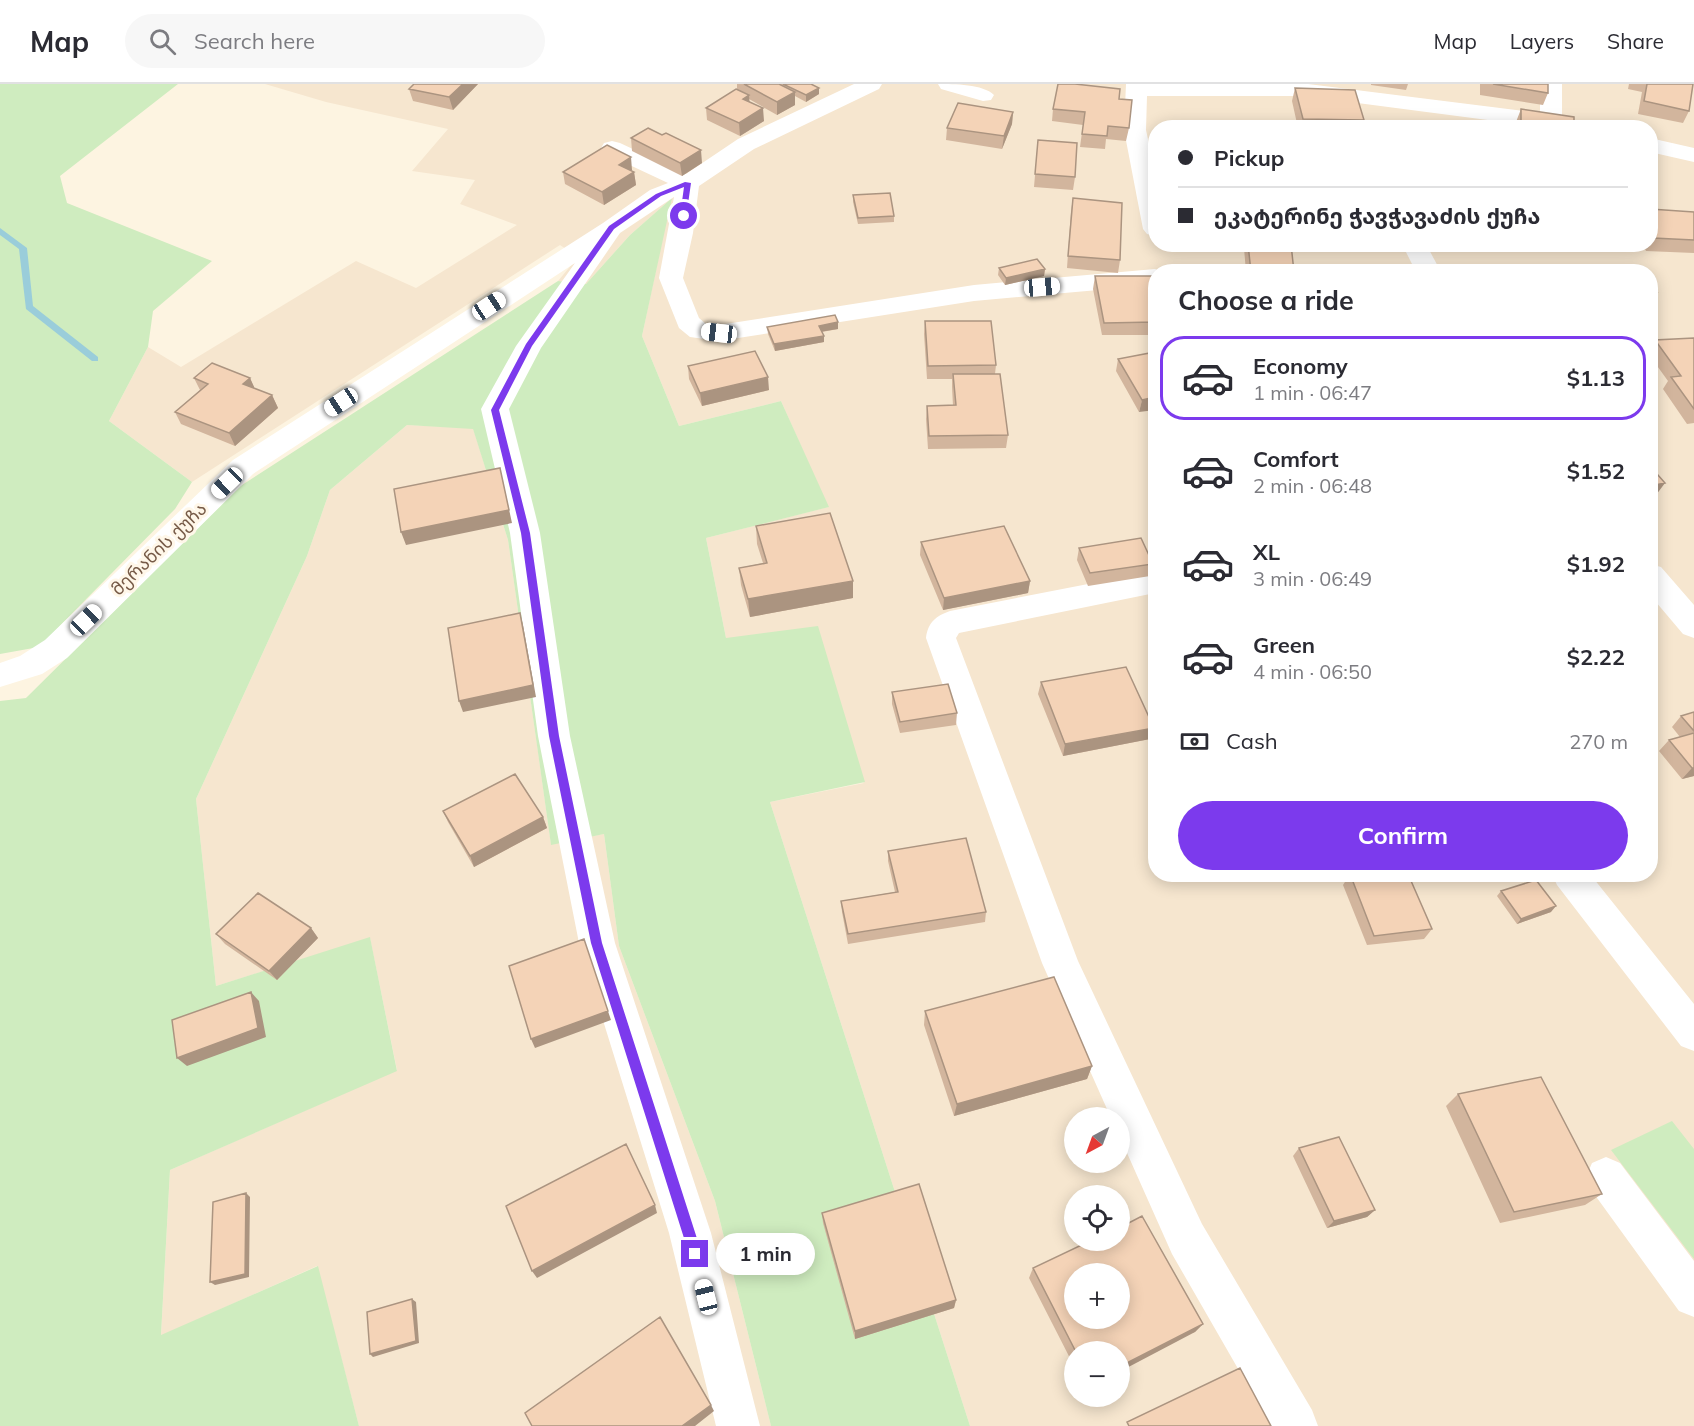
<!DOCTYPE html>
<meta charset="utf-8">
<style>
:root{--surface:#fff;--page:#f7f7f7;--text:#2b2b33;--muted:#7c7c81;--line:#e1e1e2;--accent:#7c3aed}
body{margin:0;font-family:Mulish,"Noto Sans Georgian",sans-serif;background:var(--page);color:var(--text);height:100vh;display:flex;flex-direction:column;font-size:22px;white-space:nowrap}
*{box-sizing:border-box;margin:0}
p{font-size:20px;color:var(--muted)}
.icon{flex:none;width:33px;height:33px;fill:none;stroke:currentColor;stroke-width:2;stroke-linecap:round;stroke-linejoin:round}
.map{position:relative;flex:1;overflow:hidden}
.sheet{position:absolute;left:1148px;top:180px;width:510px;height:618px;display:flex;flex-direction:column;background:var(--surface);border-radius:24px;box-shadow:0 3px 15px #0003}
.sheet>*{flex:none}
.guide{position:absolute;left:1148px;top:36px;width:510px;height:132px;border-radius:24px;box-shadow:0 3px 15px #0003;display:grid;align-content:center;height:132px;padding:0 30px;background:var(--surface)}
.needle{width:39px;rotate:221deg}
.fabs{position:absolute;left:1064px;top:1023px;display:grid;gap:12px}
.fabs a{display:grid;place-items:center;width:66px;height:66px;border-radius:50%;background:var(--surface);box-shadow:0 3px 15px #0003;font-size:30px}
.end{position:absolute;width:27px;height:27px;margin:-14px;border:8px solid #7c3aed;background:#fff;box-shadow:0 0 0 3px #fff}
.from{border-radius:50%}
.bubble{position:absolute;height:42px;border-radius:21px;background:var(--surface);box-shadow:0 3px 15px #0003;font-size:20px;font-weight:700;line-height:42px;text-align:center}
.car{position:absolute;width:18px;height:36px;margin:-18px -9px;border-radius:8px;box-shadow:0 0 4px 2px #0007;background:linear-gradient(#fff 24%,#345 0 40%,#fff 0 76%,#345 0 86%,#fff 0)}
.guide b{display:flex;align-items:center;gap:21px;height:57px;font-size:22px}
.guide b+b{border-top:2px solid var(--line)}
.guide i{width:15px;height:15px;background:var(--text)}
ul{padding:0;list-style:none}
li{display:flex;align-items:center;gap:18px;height:84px;margin:0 12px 9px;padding:0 18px;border:3px solid transparent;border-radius:24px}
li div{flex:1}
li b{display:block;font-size:22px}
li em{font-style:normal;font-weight:700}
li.current{border-color:var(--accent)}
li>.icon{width:54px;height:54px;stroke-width:1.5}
h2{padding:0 30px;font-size:27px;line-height:72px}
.pay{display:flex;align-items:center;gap:15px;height:66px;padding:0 30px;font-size:22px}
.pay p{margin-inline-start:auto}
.action{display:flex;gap:12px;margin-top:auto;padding:12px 30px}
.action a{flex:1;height:69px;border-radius:36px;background:var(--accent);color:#fff;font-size:24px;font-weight:700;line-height:69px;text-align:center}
header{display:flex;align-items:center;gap:36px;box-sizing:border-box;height:84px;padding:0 30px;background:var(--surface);border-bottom:2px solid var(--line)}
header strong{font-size:28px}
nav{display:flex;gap:33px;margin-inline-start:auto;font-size:21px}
.search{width:420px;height:54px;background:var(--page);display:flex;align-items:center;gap:15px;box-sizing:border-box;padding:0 21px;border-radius:33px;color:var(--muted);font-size:22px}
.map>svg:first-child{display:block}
</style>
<header>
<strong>Map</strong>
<div class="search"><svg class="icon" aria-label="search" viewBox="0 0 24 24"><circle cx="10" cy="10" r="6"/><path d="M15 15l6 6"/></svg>Search here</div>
<nav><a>Map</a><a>Layers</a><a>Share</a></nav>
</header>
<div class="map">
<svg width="1694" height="1342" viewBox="0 0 1694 1342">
<rect width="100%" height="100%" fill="#fdf4e1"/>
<path fill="#f6e6cf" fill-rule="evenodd" d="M265 0H1694V1342H970L770 718 864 699 726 554 706 454 828 423 781 317 679 342 642 252 671 115 630 151 586 200 558 197 578 173 560 161 192 398 109 337 148 263 181 283 356 177 416 204 517 141 460 120 475 96 412 87 448 45 326 18ZM1155 44H1650V160H1155ZM1155 188H1650V790H1155ZM1074 1034H1119V1078H1074ZM1074 1112H1119V1156H1074ZM1074 1190H1119V1234H1074ZM1074 1268H1119V1312H1074Z
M407 341 473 344 508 456 551 760 604 750 619 862 715 1117 771 1342H359L317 1182 161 1252 170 1086 397 986 370 854 216 902 196 715 307 472 330 406Z"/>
<path fill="#cfecbf" d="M0 0H178L60 92 67 119 212 177 153 227 148 263 109 337 192 398 175 425 39 563 0 570Z
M672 114 642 252 679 342 781 317 829 423 706 454 726 554 818 542 865 698 770 718 970 1342H771L715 1117 619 862 604 750 551 761 508 456 473 345 407 341 330 406 307 472 196 715 216 902 370 853 397 987 170 1086 161 1251 318 1182 359 1342H0V617L26 614 239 403 558 197 586 200 630 151Z
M1672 1037 1694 1065V1175L1611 1066Z"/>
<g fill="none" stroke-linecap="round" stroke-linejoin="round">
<path fill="#9acdda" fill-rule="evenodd" d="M0 144 27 164 33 222 98 273V277H92L26 225 19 165 0 151Z"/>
<path fill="#fff" fill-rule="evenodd" d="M854 0H882L879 5 754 65 699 102 693 149 683 194 699 234 706 240 719 241 974 201 1155 185 1163 188H1155V201L974 217 719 257 690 253 679 244 659 194 674 113 620 149 541 264 509 325 540 449 570 652 615 859 711 1149 760 1342H716L669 1149 579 859 538 652 510 449 481 325 516 262 575 179 253 390 67 574 42 590 0 603V579L20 572 45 556 233 376 603 139 650 106 668 99 604 69 601 64 604 59 612 57 620 59 686 90 738 55Z
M938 0C954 0 983 0 994 11L991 16 983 17 941 5Z
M1126 0H1308L1540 29V0H1562V33L1586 39 1589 44H1550L1304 12H1147L1146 46 1155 88V152L1147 150 1143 145 1124 46Z
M1650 54 1694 64V78L1650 68Z
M1402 160H1426L1441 188H1416Z
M1650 480 1661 483 1694 521V554L1683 550 1650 511Z
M1155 487V509L959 549 956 554 1078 877 1202 1140 1312 1326 1318 1342H1271L1172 1170 1119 1051V1034H1111L1042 879 926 554C928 538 936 532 950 527Z
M1552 790H1590L1694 920V967L1681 962 1557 801Z
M1606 1073 1620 1079 1694 1177V1233L1679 1227 1592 1107 1586 1093 1592 1079Z"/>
</g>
<path fill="#d2b59d" d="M478 0 453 26 413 17 409 5Z
M737 0H811L819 4V10L806 18 795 12V21L777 31 749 15V18L764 37 740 52 707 36 706 24 737 6Z
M1371 0H1408L1406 6 1371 1Z
M1480 0H1548V9L1543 21 1480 11Z
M1629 0H1693L1689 27 1683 39 1638 30 1642 8 1628 5Z
M1295 4 1364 36 1362 44H1298L1292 17Z
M1119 15 1129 44 1126 57 1106 55 1105 65 1080 63 1083 41 1052 37 1053 25Z
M1521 25 1574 44H1516V38Z
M1013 28 1012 40 1002 65 946 56 947 44Z
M631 54 702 79 682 92 632 67Z
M1038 56 1075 93 1073 106 1034 103Z
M632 86 631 87 634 88 636 101 604 121 565 100 563 88Z
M853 111 894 132V138L858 140 853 118Z
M1073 114 1120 176 1118 189 1067 184 1071 127Z
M1650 125 1694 128V169L1646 167 1643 160H1650Z
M1245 160H1291L1294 188H1246L1244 164Z
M999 184 1045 185 1044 192 1005 201 998 191Z
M1095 192H1155V251H1102L1093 205Z
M1650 208H1657L1650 219Z
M925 237 996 281 995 290 1008 351 1006 364 928 365 926 335 927 322H953L952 303V295H927L924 250Z
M838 238V245L822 248 824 252V258L775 267 768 250 767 243Z
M1694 254V339L1687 340 1663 305 1668 297 1650 272V265L1655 256Z
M1155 268 1139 328 1116 287 1118 275Z
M688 282 769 306 702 322 689 295Z
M194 294H250L254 304 272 311 278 324 235 362 181 340 175 328 200 306Z
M1153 329H1155V353L1150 342Z
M756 442 853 497V514L750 533 741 501 739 484 763 479 757 460Z
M921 458 1030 497 1028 509 943 526 920 471Z
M1079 464 1153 480 1150 492 1088 502 1077 476Z
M1041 598 1150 655 1063 672 1038 610Z
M892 608 957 629 956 641 900 649 892 620Z
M1694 628V692L1682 695 1659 667 1669 656 1680 653 1672 643 1681 632Z
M443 727 543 733 547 744 474 783 448 738Z
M888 767 986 828 985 838 848 860 842 828 841 817 895 808 888 777Z
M1350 790 1432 845 1424 855 1367 861 1343 801Z
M1501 807 1551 828 1517 840 1497 812Z
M311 844 318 854 277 896 225 860 216 850Z
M925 927 1092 982 1087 995 954 1032 924 941Z
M1458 1010 1602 1110 1585 1121 1500 1139 1446 1022Z
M1299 1064 1375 1126 1367 1133 1327 1144 1293 1072Z
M822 1129 956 1216 954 1224 855 1255 823 1139Z
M1033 1184 1203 1240 1195 1248 1119 1268H1074V1282L1029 1194Z"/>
<path fill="#ab9480" d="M463 0H478L453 26 449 13Z
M819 4V10L806 18V11Z
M795 8V21L777 31V18Z
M749 11 750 24 743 15Z
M763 24 764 37 740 52 739 39Z
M1013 28 1012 40 1002 65 1004 52Z
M701 66 702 79 682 92 680 79Z
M631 73 632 86 621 93 619 81Z
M634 88 636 101 604 121 602 108Z
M1045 185 1044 192 1005 201 1006 194Z
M838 238V245L819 248V242Z
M824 252V258L775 267 774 260Z
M768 293 769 306 702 322 700 309Z
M250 294 256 307 243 300Z
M272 311 278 324 235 362 229 349Z
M1155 313V326L1139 328 1142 316Z
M500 384 512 439 406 461 401 448Z
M1665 399 1656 411 1650 413V402Z
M853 497V514L750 533 748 515Z
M1030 497 1028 509 943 526 944 514Z
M520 529 523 541 536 613 463 628 459 617Z
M1154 644 1150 655 1063 672 1065 660Z
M1692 684H1694V692L1682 695Z
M543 733 547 744 474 783 470 772Z
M1556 822 1551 828 1517 840 1521 835Z
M311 844 318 854 277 896 269 887Z
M587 865 611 936 535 964 531 955Z
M251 908 259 917 266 953 187 982 177 974Z
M1092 982 1087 995 954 1032 957 1020Z
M246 1109 250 1113 249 1193 215 1201 210 1198Z
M655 1121 657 1129 537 1194 532 1187Z
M1375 1126 1367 1133 1327 1144 1334 1137Z
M412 1215 416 1218 419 1259 373 1273 370 1270Z
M956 1216 954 1224 855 1255V1247Z
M1203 1240 1195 1248 1119 1288V1283Z
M711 1321 714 1327 695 1342H682Z"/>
<path fill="#f4d3b7" stroke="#ab9480" stroke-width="1.5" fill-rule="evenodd" d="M414 0H463L449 13 409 5Z
M744 0H779L795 8 777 18Z
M783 0H811L819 4 806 11Z
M1058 0H1075L1120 5 1119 15 1132 16 1129 44 1108 42 1107 52 1082 50 1085 28 1053 25Z
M1493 0H1548V9Z
M1647 0H1693L1689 27 1644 17Z
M1295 4 1355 6 1364 36 1303 35Z
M736 5 749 11 743 15 763 24 739 39 706 24Z
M958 19 1013 28 1004 52 947 44Z
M1521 25 1574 33V44H1521Z
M648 44 662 51 666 49 701 66 680 79 631 54Z
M1038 56 1077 59 1075 93 1035 90Z
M607 61 631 73 619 81 634 88 602 108 563 88Z
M890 109 894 132 858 134 853 111Z
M1073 114 1122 119 1120 176 1068 172Z
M1650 125 1694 128V156L1653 154 1650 147Z
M1248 160H1291L1294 188H1251Z
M1037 175 1045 185 1006 194 999 184Z
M1639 185 1641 188H1612Z
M1095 192H1155V238L1104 239Z
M1650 199 1657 208H1650Z
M835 231 838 238 819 242 824 252 774 260 767 243Z
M925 237H991L996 281 928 282Z
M1694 254V325L1671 293 1681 292 1655 256Z
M755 267 768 293 700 309 688 282Z
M1155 268V313L1142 316 1118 275Z
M212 279 250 294 243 300 272 311 229 349 175 328 208 300 194 294Z
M953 290H1000L1008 351 929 352 927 322 956 321Z
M1650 382 1665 399 1650 402Z
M500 384 509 426 401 448 394 405Z
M830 429 853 497 748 515 739 484 767 479 756 442Z
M1004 442 1030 497 944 514 921 458Z
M1141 454 1153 480 1090 489 1079 464Z
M520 529 533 601 459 617 448 544Z
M1126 583 1154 644 1065 660 1041 598Z
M948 600 957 629 900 638 892 608Z
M1694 628V647L1681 632Z
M1694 649V684H1692L1669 656Z
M515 690 543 733 470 772 443 727Z
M966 754 986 828 848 850 841 817 898 808 888 767Z
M1350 790H1408L1432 845 1374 852Z
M1536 796 1556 822 1521 835 1501 807Z
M258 809 311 844 269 887 216 850Z
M584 855 608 927 531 955 509 882Z
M1054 893 1092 982 957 1020 925 927Z
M251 908 258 944 177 974 172 936Z
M1541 993 1602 1110 1514 1128 1458 1010Z
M1339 1053 1375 1126 1334 1137 1299 1064Z
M626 1060 655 1121 532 1187 506 1122Z
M919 1100 956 1216 855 1247 822 1129Z
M246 1109 245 1190 210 1198 213 1118Z
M1142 1132 1203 1240 1119 1283V1268H1076L1033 1184 1092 1156H1119V1144ZM1074 1190H1119V1234H1074Z
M412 1215 416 1257 370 1270 367 1228Z
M660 1233 711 1321 682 1342H532L525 1329Z
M1240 1284 1271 1342H1129L1127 1338Z"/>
<path fill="#7c3aed" d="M685 98 691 99 686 134 680 132 684 103 661 112 614 145 532 262 499 326 530 449 559 652 602 859 702 1170 700 1175 695 1177 691 1175 689 1170 591 859 549 652 521 449 491 326 526 260 609 142 656 110Z"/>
<g text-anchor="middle" stroke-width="6" stroke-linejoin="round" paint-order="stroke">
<g font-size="18" fill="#765a47" stroke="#fff7e9">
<text transform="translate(159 465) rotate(-44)" y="6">მერანის ქუჩა</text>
</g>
</g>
</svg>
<div class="fabs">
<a><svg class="needle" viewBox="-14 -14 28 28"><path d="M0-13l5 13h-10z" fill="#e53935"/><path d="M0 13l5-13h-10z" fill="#7c7c81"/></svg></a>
<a><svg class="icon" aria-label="locate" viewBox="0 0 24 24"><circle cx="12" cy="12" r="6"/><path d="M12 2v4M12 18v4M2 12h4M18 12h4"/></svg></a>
<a>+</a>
<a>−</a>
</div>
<i class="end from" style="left:684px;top:132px"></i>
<i class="end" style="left:695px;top:1170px"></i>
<div class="bubble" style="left:716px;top:1149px;width:99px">1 min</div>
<i class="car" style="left:1042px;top:203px;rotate:85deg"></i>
<i class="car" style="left:489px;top:222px;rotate:57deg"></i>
<i class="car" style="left:719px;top:249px;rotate:277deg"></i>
<i class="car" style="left:341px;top:318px;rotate:237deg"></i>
<i class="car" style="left:227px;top:399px;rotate:226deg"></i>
<i class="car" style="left:86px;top:536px;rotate:46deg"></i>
<i class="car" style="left:706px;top:1213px;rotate:346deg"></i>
<div class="guide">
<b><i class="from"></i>Pickup</b>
<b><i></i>ეკატერინე ჭავჭავაძის ქუჩა</b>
</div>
<section class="sheet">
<h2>Choose a ride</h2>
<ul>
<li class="current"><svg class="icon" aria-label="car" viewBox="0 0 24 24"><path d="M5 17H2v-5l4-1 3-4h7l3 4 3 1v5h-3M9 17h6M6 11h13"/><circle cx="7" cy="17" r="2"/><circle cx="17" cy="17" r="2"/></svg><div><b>Economy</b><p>1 min · 06:47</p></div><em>$1.13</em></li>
<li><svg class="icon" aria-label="car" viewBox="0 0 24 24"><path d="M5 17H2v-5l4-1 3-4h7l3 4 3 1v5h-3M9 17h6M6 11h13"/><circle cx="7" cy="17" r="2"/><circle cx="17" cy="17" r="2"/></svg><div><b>Comfort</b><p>2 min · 06:48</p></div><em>$1.52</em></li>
<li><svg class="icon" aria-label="car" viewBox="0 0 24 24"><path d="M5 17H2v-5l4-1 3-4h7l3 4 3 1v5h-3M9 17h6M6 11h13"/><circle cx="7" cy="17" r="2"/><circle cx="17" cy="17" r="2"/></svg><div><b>XL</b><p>3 min · 06:49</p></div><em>$1.92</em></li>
<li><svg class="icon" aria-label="car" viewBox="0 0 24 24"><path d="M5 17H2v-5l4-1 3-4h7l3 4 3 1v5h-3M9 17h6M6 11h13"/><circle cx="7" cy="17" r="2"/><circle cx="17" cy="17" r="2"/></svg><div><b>Green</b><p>4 min · 06:50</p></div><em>$2.22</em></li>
</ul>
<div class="pay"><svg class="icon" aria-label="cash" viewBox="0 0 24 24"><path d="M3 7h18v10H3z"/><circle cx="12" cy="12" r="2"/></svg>Cash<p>270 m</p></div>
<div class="action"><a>Confirm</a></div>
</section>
</div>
